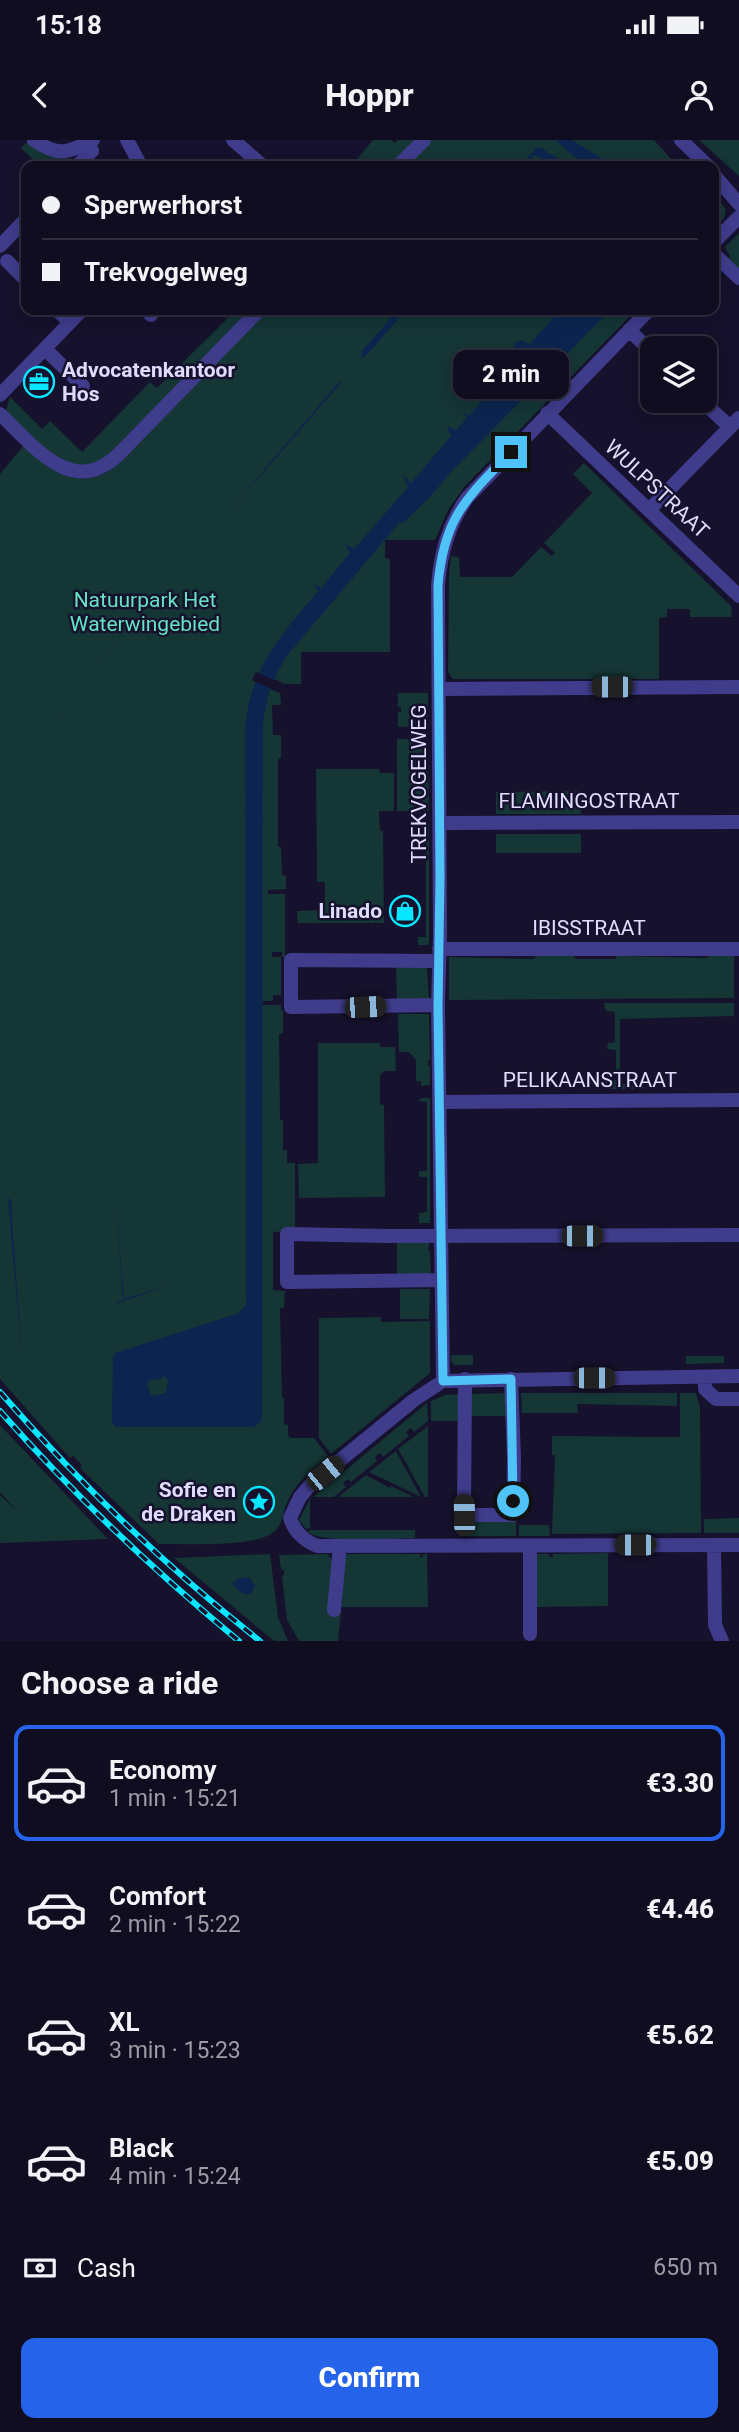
<!DOCTYPE html>
<meta charset="utf-8">
<style>
:root{--surface:#100d21;--page:#19162a;--text:#f1f3f6;--muted:#9c9ca5;--line:#302d3f;--accent:#2563eb}
body{margin:0;font-family:Roboto,sans-serif;background:var(--page);color:var(--text);height:100vh;display:flex;flex-direction:column;font-size:26px;white-space:nowrap}
*{box-sizing:border-box;margin:0}
p{font-size:23px;color:var(--muted)}
.icon{flex:none;width:38px;height:38px;fill:none;stroke:currentColor;stroke-width:2;stroke-linecap:round;stroke-linejoin:round}
.map{position:relative;height:1501px;overflow:hidden}
.drawer{display:flex;flex-direction:column;background:var(--surface);flex:1}
.drawer>*{flex:none}
.guide{position:absolute;left:21px;top:21px;width:698px;height:154px;border-radius:14px;box-shadow:0 4px 18px #0003,0 0 0 2px var(--line);display:grid;align-content:center;height:154px;padding:0 21px;background:var(--surface)}
.controls{position:absolute;left:640px;top:196px;display:grid;gap:14px}
.controls a{display:grid;place-items:center;width:77px;height:77px;border-radius:14px;background:var(--surface);box-shadow:0 4px 18px #0003,0 0 0 2px var(--line);font-size:35px}
.end{position:absolute;width:32px;height:32px;margin:-16px;border:9px solid #4fc3f7;background:#111;box-shadow:0 0 0 4px #111}
.from{border-radius:50%}
.bubble{position:absolute;height:49px;border-radius:14px;background:var(--surface);box-shadow:0 4px 18px #0003,0 0 0 2px var(--line);font-size:23px;font-weight:800;line-height:49px;text-align:center}
.car{position:absolute;width:21px;height:42px;margin:-21px -10px;border-radius:9px;box-shadow:0 0 5px 2px #0007;background:linear-gradient(#222 24%,#8ab4d8 0 40%,#222 0 76%,#8ab4d8 0 86%,#222 0)}
.guide b{display:flex;align-items:center;gap:24px;height:66px;font-size:26px}
.guide b+b{border-top:2px solid var(--line)}
.guide i{width:18px;height:18px;background:var(--text)}
ul{padding:0;list-style:none}
li{display:flex;align-items:center;gap:21px;height:116px;margin:0 14px 10px;padding:0 7px;border:4px solid transparent;border-radius:14px}
li div{flex:1}
li b{display:block;font-size:26px}
li em{font-style:normal;font-weight:800}
li.current{border-color:var(--accent)}
li>.icon{width:63px;height:63px;stroke-width:1.5}
h2{padding:0 21px;font-size:32px;line-height:84px}
.pay{display:flex;align-items:center;gap:18px;height:77px;padding:0 21px;font-size:26px}
.pay p{margin-inline-start:auto}
.button{display:flex;gap:14px;margin-top:auto;padding:14px 21px}
.button a{flex:1;height:80px;border-radius:14px;background:var(--accent);color:#fff;font-size:28px;font-weight:800;line-height:80px;text-align:center}
.status{display:flex;justify-content:space-between;align-items:center;height:49px;padding:0 35px;background:var(--surface);direction:ltr}
.status svg{height:19px;fill:currentColor}
header{display:flex;justify-content:space-between;align-items:center;height:91px;padding:0 21px;background:var(--surface);font-size:32px;font-weight:800}
.map>svg:first-child{display:block}
</style>
<div class="status"><b>15:18</b><svg viewBox="0 0 49 12"><path d="M0 12V9h3v3zM5 12V6h3v6zM10 12V3h3v9zM15 12V0h3v12zM26 1h20v11H26zM47 4h2v5h-2z"/></svg></div>
<header><svg class="icon" aria-label="back" viewBox="0 0 24 24"><path d="M15 5l-7 7 7 7"/></svg>Hoppr<svg class="icon" aria-label="person" viewBox="0 0 24 24"><circle cx="12" cy="8" r="4"/><path d="M4 21q1-7 8-7t8 7"/></svg></header>
<div class="map">
<svg width="739" height="1501" viewBox="0 0 739 1501">
<rect width="100%" height="100%" fill="#16112c"/>
<path fill="#143635" d="M373 0H391L395 3 398 0H416L391 26H351Z
M431 0H654L672 20 681 18 690 26H406Z
M699 0H739V36Z
M27 2C41 12 54 20 71 18L73 22 68 26H40L21 8Z
M714 52 726 70 724 78 714 89Z
M739 93V129L728 118 730 116 725 107Z
M236 170H251L110 315C104 318 97 323 90 324 56 331 28 292 6 271L10 257 42 289 50 281 82 312 150 242 157 248Z
M266 170H636L465 346 448 370 435 400H385V418L390 419V512H301V544H284L275 539 270 549 280 553 281 565H272L273 595H281V618L278 619V707H281L282 735 286 736V749L268 750V754H285V817H282V812H272V817H281V855H273V861H263V865H281V870H283V893L279 894 280 980H283V1010H287V1023H295V1091L273 1092V1150L285 1151 284 1168H280L282 1258H284V1284L288 1285V1295L290 1298H314L328 1316C311 1330 294 1344 286 1365 283 1372 283 1380 279 1386 267 1410 185 1403 159 1404L80 1328 82 1325 73 1316 70 1318 0 1239V334L24 305C49 329 76 351 111 330Z
M584 323 731 466 732 477H690V469H667V477L659 478V539H453L448 532 449 433 451 416 459 417 460 437H512L541 407 552 416 555 413 544 403 592 353 573 334Z
M398 553H428V586L398 587V572H401V567H398Z
M397 599H424L428 606 429 671H397Z
M316 629H379L380 633H394V671H379L380 691H383L384 783H298L297 771 325 770V742H317Z
M581 651V674H496V652Z
M420 683H429V805H418V797H426V686H417Z
M496 694H581V713H496Z
M538 814H572L576 819H615L617 816 707 818 711 814H734V858L449 860V817L534 819Z
M396 826H427L429 861H397Z
M604 863H734V876L620 879V944H638V949H608V940H616V910L607 909 608 903 615 902V872L606 871Z
M398 874H429L430 920H428V926H430V945L421 946V941H416V920L409 912H399Z
M318 903H380V907H395L396 931H384L380 935V964L384 965 385 1057 299 1058 298 1024 318 1023Z
M421 958H430V1083H419V1073L427 1072V1037H419V1031H427V962L418 961Z
M430 1100 428 1110 430 1111 431 1135 397 1136V1101Z
M400 1149H430L429 1179H400Z
M381 1177V1182L430 1181V1233L331 1314 319 1298V1178Z
M451 1215H473V1225H454L451 1221Z
M686 1216H724V1223L686 1224Z
M506 1253V1276H471V1254Z
M521 1253H677V1266L577 1264 578 1273H522Z
M680 1253H696L700 1267 701 1393 552 1394 555 1315H552V1296L680 1297Z
M460 1254V1281H431V1261L445 1255Z
M427 1263 428 1281 414 1292 411 1288 406 1292 409 1296 383 1317 380 1313 375 1317 377 1321 351 1342 348 1339 343 1343 346 1347 334 1357H313Z
M0 1285 108 1399 0 1403V1355L17 1371 0 1352Z
M428 1286V1357H425L398 1309Z
M396 1311 421 1357 369 1332Z
M366 1335 390 1348 391 1346 414 1357H338Z
M310 1359V1388L306 1389 299 1380Z
M739 1378V1393H704V1379Z
M461 1382H516V1396H461Z
M519 1385H549L550 1396H519Z
M310 1390H415V1398C392 1398 325 1404 308 1392Z
M608 1413V1466L536 1467 537 1414H549V1417H553V1414Z
M270 1414 278 1477 288 1501H274L174 1418Z
M327 1414 333 1421 330 1472H341L338 1501H299L287 1480 282 1436 284 1435V1430L281 1429 279 1415Z
M348 1414H420V1417H423V1414H427L428 1467H341L345 1416Z"/>
<path fill="#0c2550" fill-rule="evenodd" d="M556 0H572L614 26C582 26 578 21 556 0Z
M536 8H541L557 18 558 22 556 24 534 15 524 26H521Z
M398 170H406L365 217H361L362 211Z
M560 170H610L450 333 431 356 403 383 400 382 285 518 270 548 263 581 262 1281 254 1287H115L112 1282 113 1217 115 1213 239 1173 246 1164 245 588C251 527 280 496 318 451L314 444 321 448 350 413 345 404 354 409 408 347 402 334 411 343 451 296 447 286 456 290 467 278 462 270 469 276 498 242 491 232 501 238 522 213 514 210 515 203 521 200 530 204ZM165 1236 168 1242 166 1253 151 1256 147 1243 152 1239 159 1240Z
M339 242 341 243 213 390Z
M147 466 34 602 139 475Z
M115 1047 124 1159 167 1146 107 1167 123 1160Z
M8 1059H11L12 1079 23 1229Z
M249 1437 255 1446 251 1454H243L232 1444 237 1439Z"/>
<path fill="#16112c" d="M256 532 276 541 272 549 252 540Z"/>
<g fill="none" stroke-linecap="round" stroke-linejoin="round">
<path stroke="#3f3c8c" stroke-width="14" d="M34 0C58 17 68 13 93 0
M127 0 141 26
M233 0 263 26
M681 0 708 26
M77 26 92 11 88 3
M398 26 424 0
M714 35 739 64
M714 102 739 77
M0 106 26 79
M714 114 739 138
M7 121 26 140
M57 170 70 182
M146 170 151 175
M629 190 653 213
M45 209 83 246
M0 255 82 170
M702 261 730 287
M547 273 739 456
M0 274C34 306 73 360 120 313L259 170
M649 370 739 278
M439 549 739 547
M440 683 739 682
M439 809H739
M438 821 291 820V867L438 865
M441 962 739 960
M441 1140 287 1142V1094L387 1096 739 1095
M739 1236 443 1241 414 1260 312 1343 300 1357 290 1378C294 1391 305 1402 318 1406L739 1405
M705 1238V1249L716 1259H739
M465 1239 464 1375H513L514 1318 511 1239
M443 1241 438 865 440 794 438 445C441 412 448 386 467 358L649 170
M714 1405 715 1485 722 1501
M530 1406V1494
M334 1470 340 1406"/>
<g stroke="#08e7ff" stroke-width="6">
<path id="rail" d="M0 1252C79 1343 165 1426 260 1501
M0 1271C73 1354 153 1430 239 1501"/>
</g>
<use href="#rail" stroke="#16112c" stroke-width="3.5" stroke-dasharray="10" stroke-linecap="butt"/>
</g>
<g fill="none" stroke-linecap="round" stroke-linejoin="round">
<path stroke="#4fc3f7" stroke-width="9" d="M511 312C466 359 444 377 438 445L440 738 438 866 443 1241 511 1239 513 1361"/>
</g>
<defs>
<g id="office-ring" transform="scale(1.575)"><circle r="9.5" fill="#16112c" stroke="#08e7ff" stroke-width="1.5"/><path d="M-6-3h4V-5.5h4V-3h4V5H-6ZM-1-4.5V-3h2v-1.5ZM-6 0V1H6V0Z" fill="#08e7ff"/></g>
<g id="shop-ring" transform="scale(1.575)"><circle r="9.5" fill="#16112c" stroke="#08e7ff" stroke-width="1.5"/><path d="M-5-2.5h2.3a2.7 3.5 0 0 1 5.4 0H5L5.5 6h-11ZM-1.5-2.5h3a1.5 2.3 0 0 0-3 0Z" fill="#08e7ff"/></g>
<g id="sight-ring" transform="scale(1.575)"><circle r="9.5" fill="#16112c" stroke="#08e7ff" stroke-width="1.5"/><path d="M0-6L1.8-2.2L6-1.7L2.9 1.2L3.7 5.4L0 3.3L-3.7 5.4L-2.9 1.2L-6-1.7L-1.8-2.2Z" fill="#08e7ff"/></g>
</defs>
<g fill-rule="evenodd">
<use href="#office-ring" x="39" y="242"/>
<use href="#shop-ring" x="405" y="771"/>
<use href="#sight-ring" x="259" y="1362"/>
</g>
<g text-anchor="middle" stroke-width="5" stroke-linejoin="round" paint-order="stroke">
<g font-size="21" font-weight="bold" fill="#e0dcff" stroke="#16112c" text-anchor="end">
<text x="62" y="237" text-anchor="start">Advocatenkantoor<tspan x="62" dy="24">Hos</tspan></text>
<text x="382" y="778">Linado</text>
<text x="236" y="1357">Sofie en<tspan x="236" dy="24">de Draken</tspan></text>
</g>
<g font-size="21" fill="#e0dcff" stroke="#16112c">
<text transform="translate(657 349) rotate(43)" y="7">WULPSTRAAT</text>
<text transform="translate(419 644) rotate(-90)" y="7">TREKVOGELWEG</text>
<text x="589" y="668">FLAMINGOSTRAAT</text>
<text x="589" y="795">IBISSTRAAT</text>
<text x="590" y="947">PELIKAANSTRAAT</text>
</g>
<g font-size="21" fill="#65e3c3" stroke="#16112c">
<text x="145" y="467">Natuurpark Het<tspan x="145" dy="24">Waterwingebied</tspan></text>
</g>
</g>
</svg>
<div class="controls">
<a><svg class="icon" aria-label="layers" viewBox="0 0 24 24"><path d="M12 4l9 5-9 5-9-5zM3 14l9 5 9-5"/></svg></a>
</div>
<i class="end from" style="left:513px;top:1361px"></i>
<i class="end" style="left:511px;top:312px"></i>
<div class="bubble" style="left:453px;top:210px;width:116px">2 min</div>
<i class="car" style="left:612px;top:547px;rotate:270deg"></i>
<i class="car" style="left:365px;top:867px;rotate:88deg"></i>
<i class="car" style="left:582px;top:1096px;rotate:90deg"></i>
<i class="car" style="left:594px;top:1238px;rotate:90deg"></i>
<i class="car" style="left:325px;top:1333px;rotate:51deg"></i>
<i class="car" style="left:464px;top:1375px;rotate:359deg"></i>
<i class="car" style="left:635px;top:1405px;rotate:270deg"></i>
<div class="guide">
<b><i class="from"></i>Sperwerhorst</b>
<b><i></i>Trekvogelweg</b>
</div>
</div>
<section class="drawer">
<h2>Choose a ride</h2>
<ul>
<li class="current"><svg class="icon" aria-label="car" viewBox="0 0 24 24"><path d="M5 17H2v-5l4-1 3-4h7l3 4 3 1v5h-3M9 17h6M6 11h13"/><circle cx="7" cy="17" r="2"/><circle cx="17" cy="17" r="2"/></svg><div><b>Economy</b><p>1 min · 15:21</p></div><em>€3.30</em></li>
<li><svg class="icon" aria-label="car" viewBox="0 0 24 24"><path d="M5 17H2v-5l4-1 3-4h7l3 4 3 1v5h-3M9 17h6M6 11h13"/><circle cx="7" cy="17" r="2"/><circle cx="17" cy="17" r="2"/></svg><div><b>Comfort</b><p>2 min · 15:22</p></div><em>€4.46</em></li>
<li><svg class="icon" aria-label="car" viewBox="0 0 24 24"><path d="M5 17H2v-5l4-1 3-4h7l3 4 3 1v5h-3M9 17h6M6 11h13"/><circle cx="7" cy="17" r="2"/><circle cx="17" cy="17" r="2"/></svg><div><b>XL</b><p>3 min · 15:23</p></div><em>€5.62</em></li>
<li><svg class="icon" aria-label="car" viewBox="0 0 24 24"><path d="M5 17H2v-5l4-1 3-4h7l3 4 3 1v5h-3M9 17h6M6 11h13"/><circle cx="7" cy="17" r="2"/><circle cx="17" cy="17" r="2"/></svg><div><b>Black</b><p>4 min · 15:24</p></div><em>€5.09</em></li>
</ul>
<div class="pay"><svg class="icon" aria-label="cash" viewBox="0 0 24 24"><path d="M3 7h18v10H3z"/><circle cx="12" cy="12" r="2"/></svg>Cash<p>650 m</p></div>
<div class="button"><a>Confirm</a></div>
</section>
